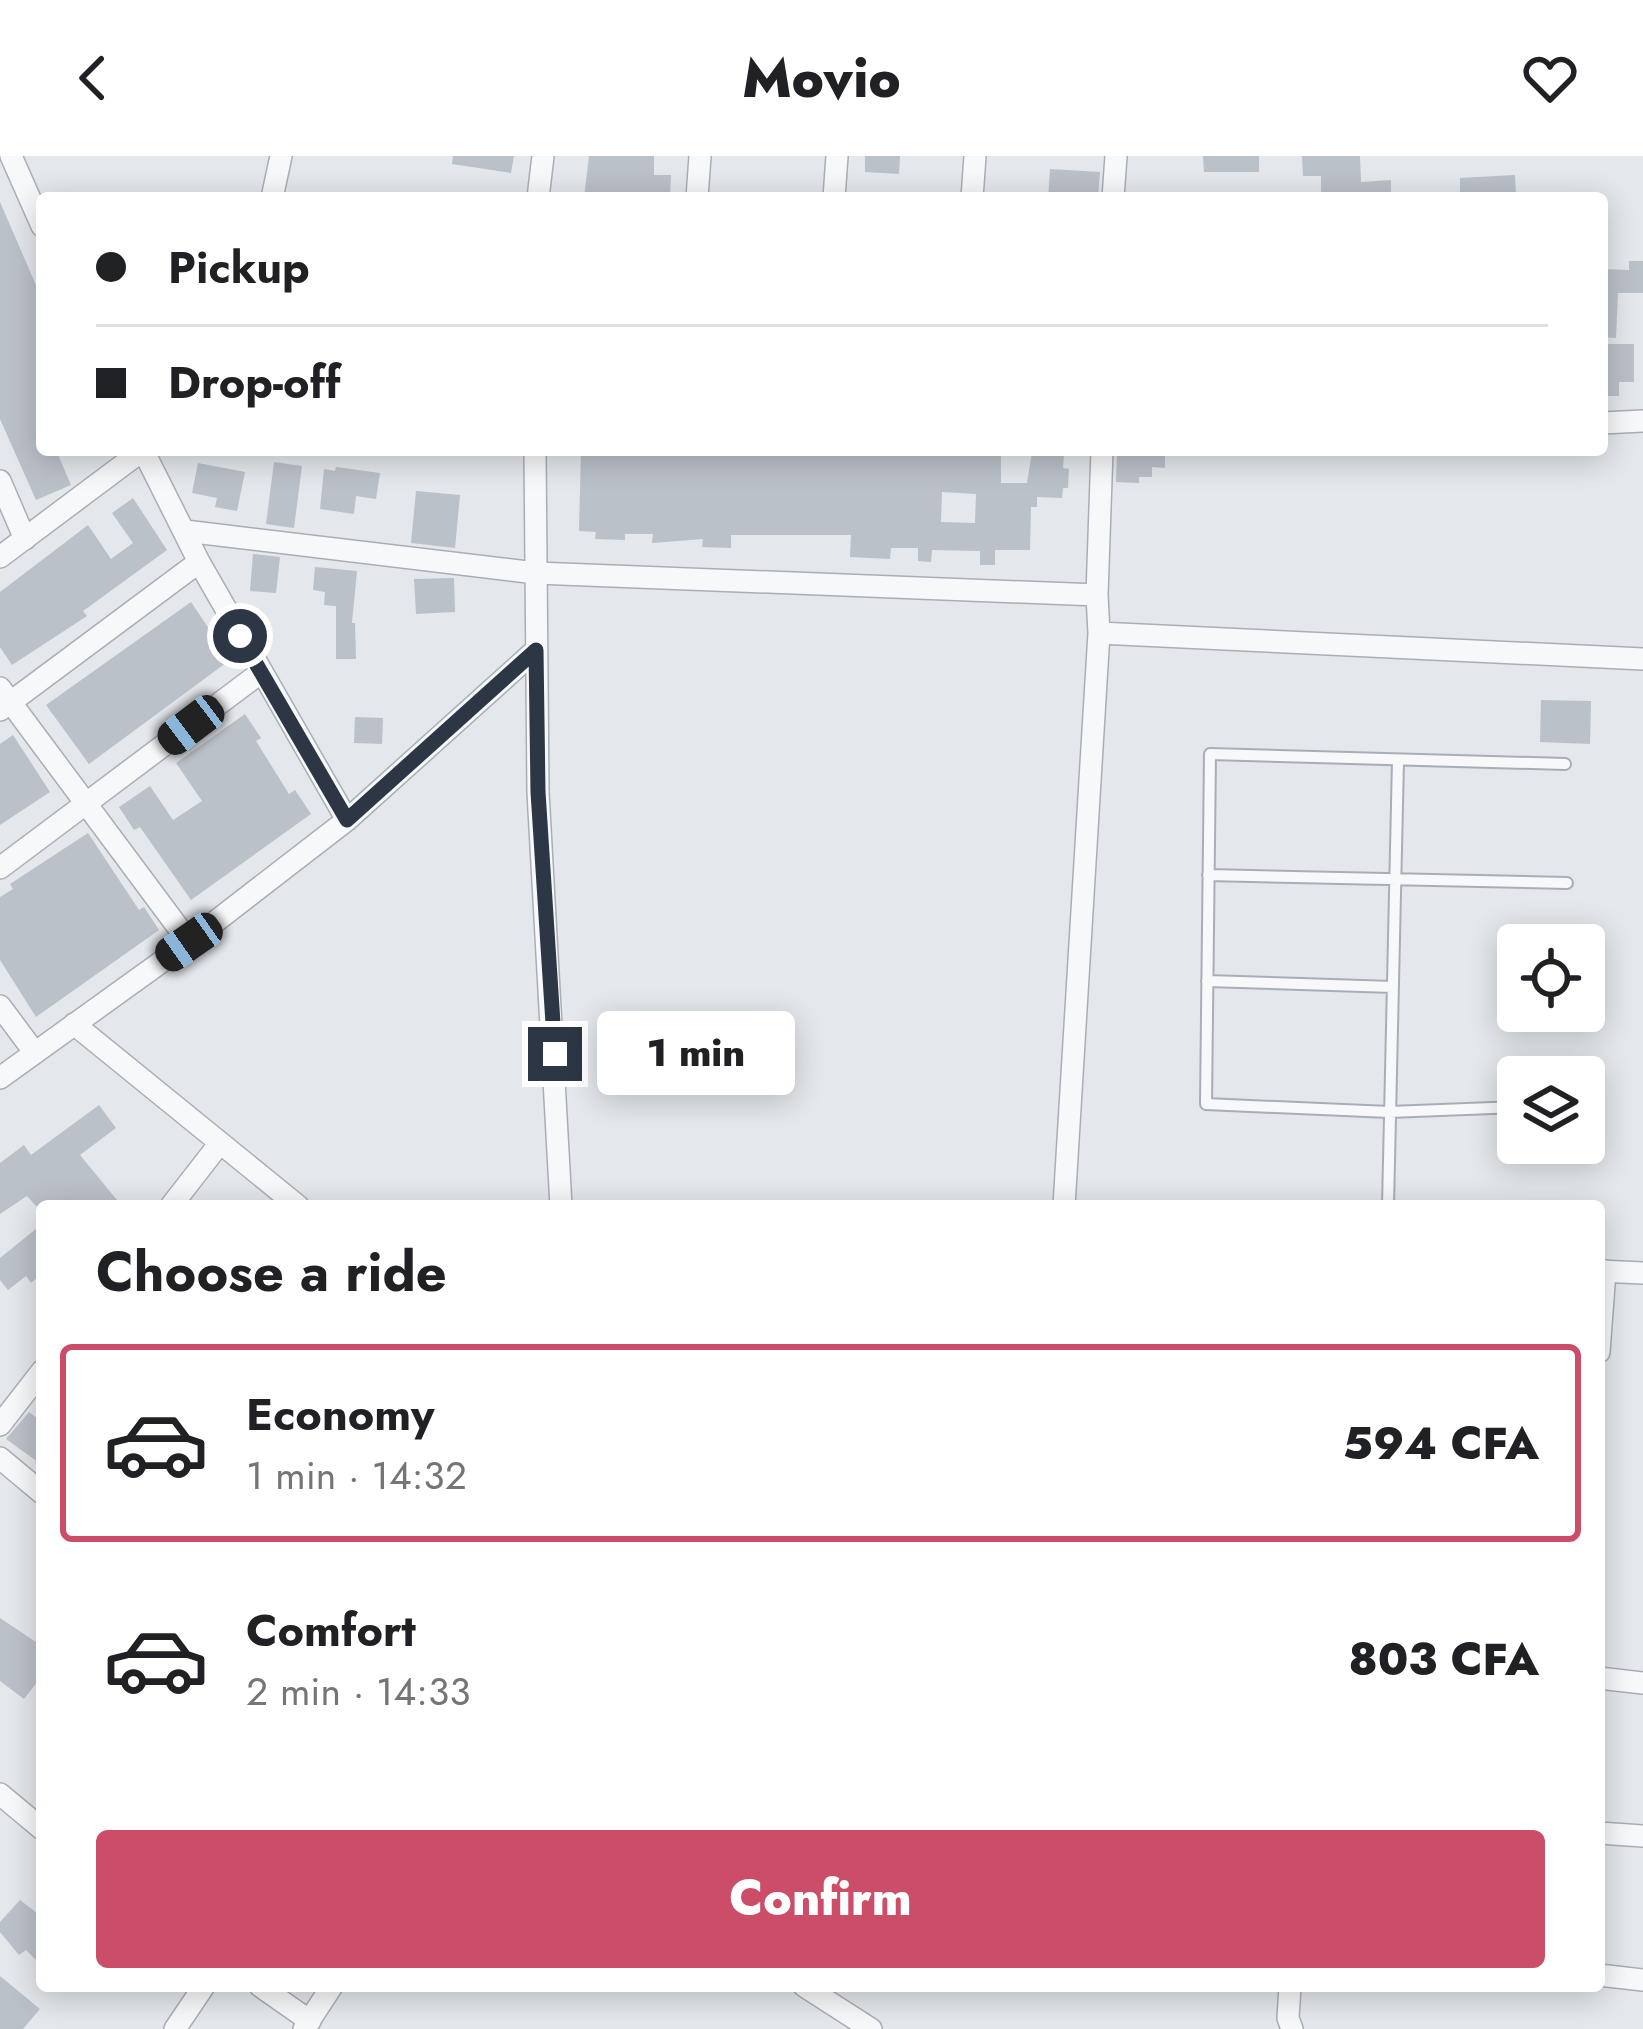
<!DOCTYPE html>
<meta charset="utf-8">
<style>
:root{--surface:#fff;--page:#f6f6f6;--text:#202124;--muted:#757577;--line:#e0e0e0;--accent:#cc4d68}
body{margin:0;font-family:Jost,sans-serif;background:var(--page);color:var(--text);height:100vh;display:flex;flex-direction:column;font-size:45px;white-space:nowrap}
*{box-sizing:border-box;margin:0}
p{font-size:39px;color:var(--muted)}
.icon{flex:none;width:66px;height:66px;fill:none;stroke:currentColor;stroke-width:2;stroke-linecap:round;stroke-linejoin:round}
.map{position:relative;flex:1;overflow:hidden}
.sheet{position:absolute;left:36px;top:1044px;width:1569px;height:792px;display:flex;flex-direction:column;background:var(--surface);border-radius:12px;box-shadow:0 6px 30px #0003}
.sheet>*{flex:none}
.guide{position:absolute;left:36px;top:36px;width:1572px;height:264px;border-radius:12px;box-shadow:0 6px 30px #0003;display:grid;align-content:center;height:264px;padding:0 60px;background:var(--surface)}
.tools{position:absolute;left:1497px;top:768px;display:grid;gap:24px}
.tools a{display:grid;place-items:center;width:108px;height:108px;border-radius:12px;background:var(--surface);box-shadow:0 6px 30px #0003;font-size:60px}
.end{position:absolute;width:54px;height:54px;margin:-27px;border:15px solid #2c3644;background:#fff;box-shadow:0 0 0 6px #fff}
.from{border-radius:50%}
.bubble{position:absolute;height:84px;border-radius:12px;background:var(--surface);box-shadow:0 6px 30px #0003;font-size:39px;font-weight:800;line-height:84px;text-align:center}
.car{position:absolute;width:36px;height:72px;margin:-36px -18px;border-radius:15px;box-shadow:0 0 9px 3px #0007;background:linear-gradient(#222 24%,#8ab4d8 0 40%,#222 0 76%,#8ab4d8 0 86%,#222 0)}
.guide b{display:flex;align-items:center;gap:42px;height:114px;font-size:45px}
.guide b+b{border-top:3px solid var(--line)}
.guide i{width:30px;height:30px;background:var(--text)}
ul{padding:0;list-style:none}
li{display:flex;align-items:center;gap:36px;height:198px;margin:0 24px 18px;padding:0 36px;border:6px solid transparent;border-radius:12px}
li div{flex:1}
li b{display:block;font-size:45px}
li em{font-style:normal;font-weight:800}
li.on{border-color:var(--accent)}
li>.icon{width:108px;height:108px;stroke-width:1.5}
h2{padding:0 60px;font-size:54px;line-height:144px}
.action{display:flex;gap:24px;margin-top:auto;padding:24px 60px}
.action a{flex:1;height:138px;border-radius:12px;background:var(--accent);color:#fff;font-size:48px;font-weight:800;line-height:138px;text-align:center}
header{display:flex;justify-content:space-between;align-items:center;height:156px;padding:0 60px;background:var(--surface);font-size:54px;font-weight:800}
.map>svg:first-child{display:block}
</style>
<header><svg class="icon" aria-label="back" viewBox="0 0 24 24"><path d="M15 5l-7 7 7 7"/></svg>Movio<svg class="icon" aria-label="heart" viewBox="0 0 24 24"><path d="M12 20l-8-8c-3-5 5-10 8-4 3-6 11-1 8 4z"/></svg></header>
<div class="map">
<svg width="1643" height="1873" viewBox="0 0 1643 1873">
<rect width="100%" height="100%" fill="#e4e7eb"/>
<path fill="#bbc1c9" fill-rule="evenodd" d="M453 0H514L511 17 452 8Z
M589 0H654V19H671L670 42H584Z
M865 0H900L899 18 865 16Z
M1203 0H1259V16H1204Z
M1302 0H1360L1361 26 1391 24V42H1321V20H1303Z
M1050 13 1100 16 1098 42H1048Z
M1515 19 1516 42H1460V22Z
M0 46 42 143V294H56L71 329 36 344 0 263Z
M1629 105H1643V137H1618L1616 182 1602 181V113L1629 114Z
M1606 188H1634V226H1619V240H1605Z
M581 294H809V297L995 294 1001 297V327H1027L1032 296 1064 298 1063 312 1069 313 1068 332H1063L1062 342 1037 341V351H1031L1030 394H995V409H980V395L932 394 931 406 918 405V392H891L890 403 850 401 851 379H731V392L702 391 703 383 652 387 653 378H625V384L595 383 596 376 579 375ZM942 336 976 338 975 367 941 366Z
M1117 294H1165V312L1152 311V321H1139V327L1116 326Z
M274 306 302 310 294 372 266 368Z
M198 307 245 316 237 355 215 351 217 342 192 337Z
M336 311 380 317 376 343 356 340 354 358 320 353 324 313 335 315Z
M416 335 460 339 455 392 411 387Z
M133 342 167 394 83 455 87 460 12 509 0 491V436L88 369 111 403 133 387 112 357Z
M253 398 280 401 276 437 250 435Z
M315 411 357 415 352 467H355L356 503H336V450L324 449 325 436 313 434Z
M454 422 455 456 416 458 414 423Z
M191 446 230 504 89 608 46 549Z
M1541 544 1591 545 1590 588 1540 586Z
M245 558 261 582 256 585 289 638 295 634 311 658 191 744 140 671 134 674 119 651 150 630 173 664 202 645 176 607Z
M355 561 383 562 382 588 354 587Z
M13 579 50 636 0 669V588Z
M88 677 139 754 144 751 159 774 36 861 0 804V741L13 733 10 728Z
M99 949 116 972 80 999 117 1044 110 1050H36L27 1040 0 1058V1007L24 989 31 999Z
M42 1068V1117L31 1127 26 1120 8 1134 0 1124V1102Z
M29 1256 42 1266V1309L6 1283Z
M0 1462 42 1490V1520L24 1543 0 1525Z
M20 1744 42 1761V1810L26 1794 19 1799 0 1776V1766Z
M0 1820 40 1853 23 1873H0Z"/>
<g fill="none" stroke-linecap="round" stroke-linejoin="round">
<g stroke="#a9aeb6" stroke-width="14">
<path id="service" d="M1208 719 1567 727
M1207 825 1393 831
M1518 951 1389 956 1206 948 1210 598 1565 608
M1388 1050 1398 604"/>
</g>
<g stroke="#a9aeb6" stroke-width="24">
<path id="minor" d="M11 0 42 70
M272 42 281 0
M538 42 543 0
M697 42 700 0
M834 42 837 0
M972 42 975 0
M1113 42 1116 0
M1602 267 1643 265
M143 294 199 406 347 664
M535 294 538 636 561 1050
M1102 294 1097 439 1099 477 1643 503
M0 325 25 383
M185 375 536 417 1097 439
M0 401 143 294
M0 532 189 786
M0 554 199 406
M0 712 260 517
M0 850 35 897
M74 868 298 1050
M0 922 189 786 347 664 536 494
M171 1050 220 987
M1064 1050 1099 477
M1599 1115 1643 1117
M1599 1196 1605 1115
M0 1269 42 1215
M0 1302 42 1337
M1599 1522 1643 1527
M0 1638 42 1673
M1599 1677 1643 1680
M1599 1819 1643 1824
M260 1830 310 1865
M804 1830 871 1873
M1290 1830 1288 1862 1292 1873
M175 1873 204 1830
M304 1873 332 1830"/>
</g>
<use href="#service" stroke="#f7f8fa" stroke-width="10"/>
<use href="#minor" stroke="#f7f8fa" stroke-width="21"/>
</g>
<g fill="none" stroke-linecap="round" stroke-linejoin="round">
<path stroke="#2c3644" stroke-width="15" d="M240 480 347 664 536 494 538 636 555 898"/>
</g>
</svg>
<div class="tools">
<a><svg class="icon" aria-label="locate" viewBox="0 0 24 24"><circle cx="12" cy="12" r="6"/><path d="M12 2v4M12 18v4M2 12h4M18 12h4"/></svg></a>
<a><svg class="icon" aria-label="layers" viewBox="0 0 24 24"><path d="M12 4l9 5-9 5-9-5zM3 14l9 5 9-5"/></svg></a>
</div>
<i class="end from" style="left:240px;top:480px"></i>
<i class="end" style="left:555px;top:898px"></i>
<div class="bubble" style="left:597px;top:855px;width:198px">1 min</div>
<i class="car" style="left:191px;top:569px;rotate:233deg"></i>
<i class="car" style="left:189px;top:786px;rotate:235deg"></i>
<div class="guide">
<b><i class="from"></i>Pickup</b>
<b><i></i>Drop-off</b>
</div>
<section class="sheet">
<h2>Choose a ride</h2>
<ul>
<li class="on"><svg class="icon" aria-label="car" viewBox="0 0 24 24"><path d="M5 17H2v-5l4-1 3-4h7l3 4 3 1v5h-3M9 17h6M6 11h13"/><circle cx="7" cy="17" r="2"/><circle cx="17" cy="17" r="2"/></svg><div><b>Economy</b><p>1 min · 14:32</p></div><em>594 CFA</em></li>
<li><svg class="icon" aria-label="car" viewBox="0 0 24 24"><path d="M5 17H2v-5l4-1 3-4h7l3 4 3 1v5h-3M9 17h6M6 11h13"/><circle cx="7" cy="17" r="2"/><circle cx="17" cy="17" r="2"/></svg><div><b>Comfort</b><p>2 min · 14:33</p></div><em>803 CFA</em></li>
</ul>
<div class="action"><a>Confirm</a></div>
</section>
</div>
